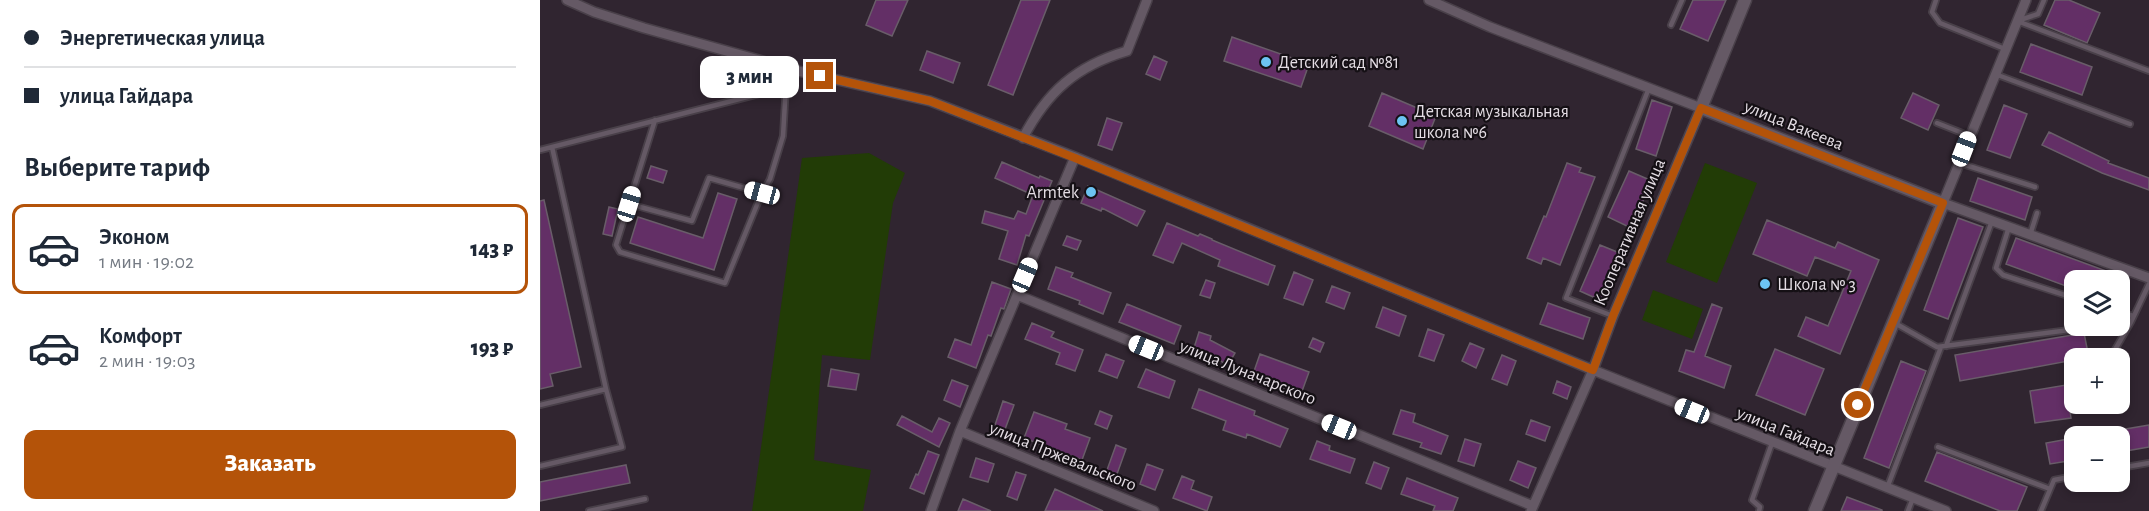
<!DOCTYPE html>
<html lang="ru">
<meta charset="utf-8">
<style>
:root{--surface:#fff;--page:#f6f6f7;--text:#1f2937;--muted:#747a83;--line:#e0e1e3;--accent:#b45309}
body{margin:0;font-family:"Alegreya Sans",sans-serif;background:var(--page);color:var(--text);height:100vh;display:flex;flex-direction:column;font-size:22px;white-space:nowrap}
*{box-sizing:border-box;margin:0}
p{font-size:20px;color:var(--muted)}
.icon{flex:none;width:33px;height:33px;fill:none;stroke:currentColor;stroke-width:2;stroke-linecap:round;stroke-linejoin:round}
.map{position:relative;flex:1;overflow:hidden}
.panel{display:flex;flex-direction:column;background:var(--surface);width:540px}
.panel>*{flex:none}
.top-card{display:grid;align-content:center;height:132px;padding:0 24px;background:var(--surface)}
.tools{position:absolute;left:1524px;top:270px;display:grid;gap:12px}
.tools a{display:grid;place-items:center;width:66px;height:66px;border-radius:12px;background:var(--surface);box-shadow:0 3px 9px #0003;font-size:30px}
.end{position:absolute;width:27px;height:27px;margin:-14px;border:8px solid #b45309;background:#fff;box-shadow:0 0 0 3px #fff}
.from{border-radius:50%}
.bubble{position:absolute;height:42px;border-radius:12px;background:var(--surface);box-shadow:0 3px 9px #0003;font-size:20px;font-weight:800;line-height:42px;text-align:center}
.car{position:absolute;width:18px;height:36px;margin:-18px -9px;border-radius:8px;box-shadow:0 0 4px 2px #0007;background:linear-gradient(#fff 24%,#345 0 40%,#fff 0 76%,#345 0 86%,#fff 0)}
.top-card b{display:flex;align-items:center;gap:21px;height:57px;font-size:22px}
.top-card b+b{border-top:2px solid var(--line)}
.top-card i{width:15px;height:15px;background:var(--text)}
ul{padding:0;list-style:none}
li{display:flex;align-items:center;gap:18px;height:90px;margin:0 12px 9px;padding:0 12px;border:3px solid transparent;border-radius:12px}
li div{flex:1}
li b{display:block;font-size:22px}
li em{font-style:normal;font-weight:800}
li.current{border-color:var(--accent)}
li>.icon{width:54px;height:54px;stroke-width:1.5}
h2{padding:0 24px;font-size:27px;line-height:72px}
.cta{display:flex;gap:12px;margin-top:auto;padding:12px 24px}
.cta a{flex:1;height:69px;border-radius:12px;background:var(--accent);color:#fff;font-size:24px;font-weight:800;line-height:69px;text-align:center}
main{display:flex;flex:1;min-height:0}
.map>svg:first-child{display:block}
</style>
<main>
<section class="panel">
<div class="top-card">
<b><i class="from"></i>Энергетическая улица</b>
<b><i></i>улица Гайдара</b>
</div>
<h2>Выберите тариф</h2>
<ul>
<li class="current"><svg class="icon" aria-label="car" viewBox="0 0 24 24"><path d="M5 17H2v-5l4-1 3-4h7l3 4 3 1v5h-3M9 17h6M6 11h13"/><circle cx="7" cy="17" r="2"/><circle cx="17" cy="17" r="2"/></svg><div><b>Эконом</b><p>1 мин · 19:02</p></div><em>143 ₽</em></li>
<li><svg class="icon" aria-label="car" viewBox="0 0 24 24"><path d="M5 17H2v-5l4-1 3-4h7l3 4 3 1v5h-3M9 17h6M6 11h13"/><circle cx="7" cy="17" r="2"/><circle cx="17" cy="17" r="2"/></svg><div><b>Комфорт</b><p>2 мин · 19:03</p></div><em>193 ₽</em></li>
</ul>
<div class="cta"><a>Заказать</a></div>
</section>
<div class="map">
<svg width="1609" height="511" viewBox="0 0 1609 511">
<rect width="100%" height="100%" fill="#302530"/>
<path fill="#223c06" d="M329 153 365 173 353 203 330 360 282 355 274 460 331 470 323 511H212L262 158Z
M1165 163 1217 183 1177 283 1126 262Z
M1113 290 1163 309 1152 339 1102 320Z"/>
<path fill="#632f66" stroke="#695d69" stroke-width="1.5" d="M336 0H368L352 36 326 25Z
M481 0H510L473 95 448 85Z
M1153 0H1186L1168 41 1140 29Z
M1515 0H1529L1560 13 1547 43 1504 25Z
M692 37 769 64 761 87 684 61Z
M1491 44 1552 67 1542 95 1480 72Z
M387 51 420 63 413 83 380 70Z
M614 56 627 62 620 80 606 74Z
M842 93 896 116 883 149 829 126Z
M1373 93 1399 105 1388 130 1361 118Z
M1112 100 1132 107 1116 156 1096 149Z
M1464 105 1487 114 1470 158 1447 150Z
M567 118 582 123 572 150 558 145Z
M1509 132 1569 161 1568 163 1609 178V190L1562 173 1502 145Z
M462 162 499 178 500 176 512 181 489 236 486 235 477 265 459 259 468 231 442 223 445 211 474 219 478 211 486 214 493 195 455 178Z
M1027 163 1041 168 1039 172 1055 177 1020 265 1003 258 1001 264 987 258 1004 216 1006 217Z
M111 166 127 171 123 183 107 178Z
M1089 171 1112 181 1091 228 1068 217Z
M1438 178 1492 197 1485 220 1430 201Z
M548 186 605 211 597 226 562 208 561 211 541 203Z
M178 193 197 199 174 270 90 243 98 217 163 238Z
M4 200 41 367 10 374 13 386 0 389V201Z
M69 207 78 209 72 236 63 234Z
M1418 218 1443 227 1408 319 1384 310Z
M1227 220 1295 248 1298 242 1339 260 1300 354 1258 336 1266 317 1288 326 1311 271 1275 257 1267 276 1213 254Z
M627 223 658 236 660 234 672 239V240L735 266 728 285 678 266 680 260 642 243 633 263 613 255Z
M527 236 541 241 537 250 523 245Z
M1476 238 1588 279 1587 280H1534V289L1466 264Z
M1060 245 1082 254 1062 301 1040 291Z
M516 267 533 273 531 277 571 293 563 314 539 304 540 301 508 289Z
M754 272 773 280 763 305 744 298Z
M666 280 675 283 670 298 660 295Z
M452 282 471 289 464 309 461 308 451 336 448 335 436 368 408 357 415 339 431 345Z
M792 286 810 293 804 309 786 302Z
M1008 303 1050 318 1043 339 1000 324Z
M587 304 641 326 634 344 579 322Z
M1172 304 1182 308 1165 356 1191 366 1184 388 1139 371 1146 350 1154 352Z
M843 307 866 316 859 336 836 327Z
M492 323 514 332 511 337 543 350 535 371 516 364 520 353 485 339Z
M888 329 904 335 894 361 879 356Z
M659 332 671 336 670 340 695 353 688 365 673 357 653 351Z
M1544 333 1549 358H1534V360L1420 381 1415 355Z
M773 338 784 343 780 352 769 347Z
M930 343 944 349 936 368 922 361Z
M1235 349 1284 369 1265 415 1216 395Z
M566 354 584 361 577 378 559 371Z
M720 354 769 372 761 394 712 377Z
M962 355 976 361 967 385 952 379Z
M1361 361 1386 371 1349 468 1324 458Z
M291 369 319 374 316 390 288 386Z
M606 369 635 381 629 398 598 387Z
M412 380 428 386 420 407 404 400Z
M1017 381 1031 387 1027 399 1013 393Z
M1526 385 1531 418 1495 423 1490 391Z
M659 389 715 411 714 415 748 429 740 447 707 434 706 438 683 430 686 421 652 408Z
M463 401 474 405 464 432 454 428Z
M861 410 875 414 873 422 908 436 901 454 880 447 882 443 853 434Z
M560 411 572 416 567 429 555 424Z
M494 412 527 424 525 429 550 438 542 460 484 438Z
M362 416 392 432 399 418 410 423 399 447 357 425Z
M991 420 1010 427 1005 441 986 434Z
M1609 425V447L1580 452V430Z
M1534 438V460L1510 464 1506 443Z
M925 439 941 444 934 466 918 461Z
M777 441 790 446 789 450 815 459 810 473 770 459Z
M576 445 586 449 577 474 567 470Z
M388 451 399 455 384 494 370 488 376 474 378 475Z
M1397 452 1487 487 1477 511H1460L1385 481Z
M436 458 454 464 448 482 430 477Z
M978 461 996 468 988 488 970 480Z
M834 462 849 468 841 489 826 483Z
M607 464 623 470 615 490 600 484Z
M86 465 90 483 0 501V482Z
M476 472 486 475 477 500 467 496Z
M642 476 654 481 651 489 672 497 667 511 633 498Z
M867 478 918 498 913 511H893L895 506 861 494Z
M515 489 563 511H505Z
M1307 497 1342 510V511H1301Z
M423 499 451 511H418Z"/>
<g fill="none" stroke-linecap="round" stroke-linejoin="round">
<g stroke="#494049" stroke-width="8">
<path id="service" d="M1396 0 1392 12 1400 23 1465 49
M1480 20 1498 14 1504 0
M1477 21 1609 71
M1131 25 1142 0
M1455 74 1590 124
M115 120 76 245 80 252 185 283 221 195 230 179 243 136 246 85
M1397 123 1430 136
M0 150 223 93 246 85 258 71
M1419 163 1495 187
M89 204 152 221 169 178 222 193
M1469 227 1456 268 1463 275 1534 298
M1490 235 1497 213
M1580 312 1593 316
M1073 316 1026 298 1109 88
M1353 322 1397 347 1561 326
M1580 323 1591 322 1609 284
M1406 346 1452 221
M1572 358 1573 353 1591 322
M0 405 66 389 12 147
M1398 447 1510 489
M0 466 82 447 66 389
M1580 468 1609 463
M1347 488 1401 347
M49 511 105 499
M1219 511 1220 507 1212 500 1232 443
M1368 511 1373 498
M1501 511 1514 480 1534 476"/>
</g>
<g stroke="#494049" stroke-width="12">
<path id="minor" d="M27 0 54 12 104 28 258 71 390 101 535 157 1053 370 1406 511
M889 0 950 27 1161 108 1073 316 1053 370 991 511
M1486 0 1403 203 1609 278
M483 138C507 92 536 66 587 51L607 0
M477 295 993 506
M420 431 614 511
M391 511 420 431 535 157"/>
</g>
<g stroke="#494049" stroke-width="15">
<path id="tertiary" d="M1205 0 1161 108 1403 203 1275 511"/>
</g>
<use href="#service" stroke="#655965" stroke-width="4.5"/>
<use href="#minor" stroke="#655965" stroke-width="9"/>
<use href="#tertiary" stroke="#655965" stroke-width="12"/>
</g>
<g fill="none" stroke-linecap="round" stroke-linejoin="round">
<path stroke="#b45309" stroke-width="8" d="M280 76 390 101 535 158 1053 370 1073 316 1161 108 1403 203 1318 405"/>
</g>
<g fill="#6cc3f2" stroke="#151015" stroke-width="2">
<circle cx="726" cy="62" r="6"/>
<circle cx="862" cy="121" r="6"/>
<circle cx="551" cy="192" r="6"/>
<circle cx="1225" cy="284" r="6"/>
</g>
<g text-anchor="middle" stroke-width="4.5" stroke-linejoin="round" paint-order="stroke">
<g font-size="18" fill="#e4dde4" stroke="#151015" text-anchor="start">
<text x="738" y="68">Детский сад №81</text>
<text x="874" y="117">Детская музыкальная<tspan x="874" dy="21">школа №6</tspan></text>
<text x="539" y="198" text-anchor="end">Armtek</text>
<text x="1237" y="290">Школа № 3</text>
</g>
<g font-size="18" fill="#e4dde4" stroke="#151015">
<text transform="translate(1254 125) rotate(22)" y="6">улица Вакеева</text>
<text transform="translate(1089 232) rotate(-67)" y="6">Кооперативная улица</text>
<text transform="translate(708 372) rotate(22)" y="6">улица Луначарского</text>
<text transform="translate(1246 431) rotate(22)" y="6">улица Гайдара</text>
<text transform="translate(523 456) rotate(22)" y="6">улица Пржевальского</text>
</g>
</g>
</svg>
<div class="tools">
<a><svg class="icon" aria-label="layers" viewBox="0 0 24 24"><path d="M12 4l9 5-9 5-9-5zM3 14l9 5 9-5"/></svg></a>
<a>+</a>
<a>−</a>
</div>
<i class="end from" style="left:1318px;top:405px"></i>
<i class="end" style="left:280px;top:76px"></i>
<div class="bubble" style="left:160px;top:56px;width:99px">3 мин</div>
<i class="car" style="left:1424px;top:149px;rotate:21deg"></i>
<i class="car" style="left:222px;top:193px;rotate:285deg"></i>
<i class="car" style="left:89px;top:204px;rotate:17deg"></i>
<i class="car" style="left:485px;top:275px;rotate:23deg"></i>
<i class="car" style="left:606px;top:348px;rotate:292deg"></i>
<i class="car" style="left:1152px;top:411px;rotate:292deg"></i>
<i class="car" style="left:799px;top:427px;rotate:292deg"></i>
</div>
</main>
